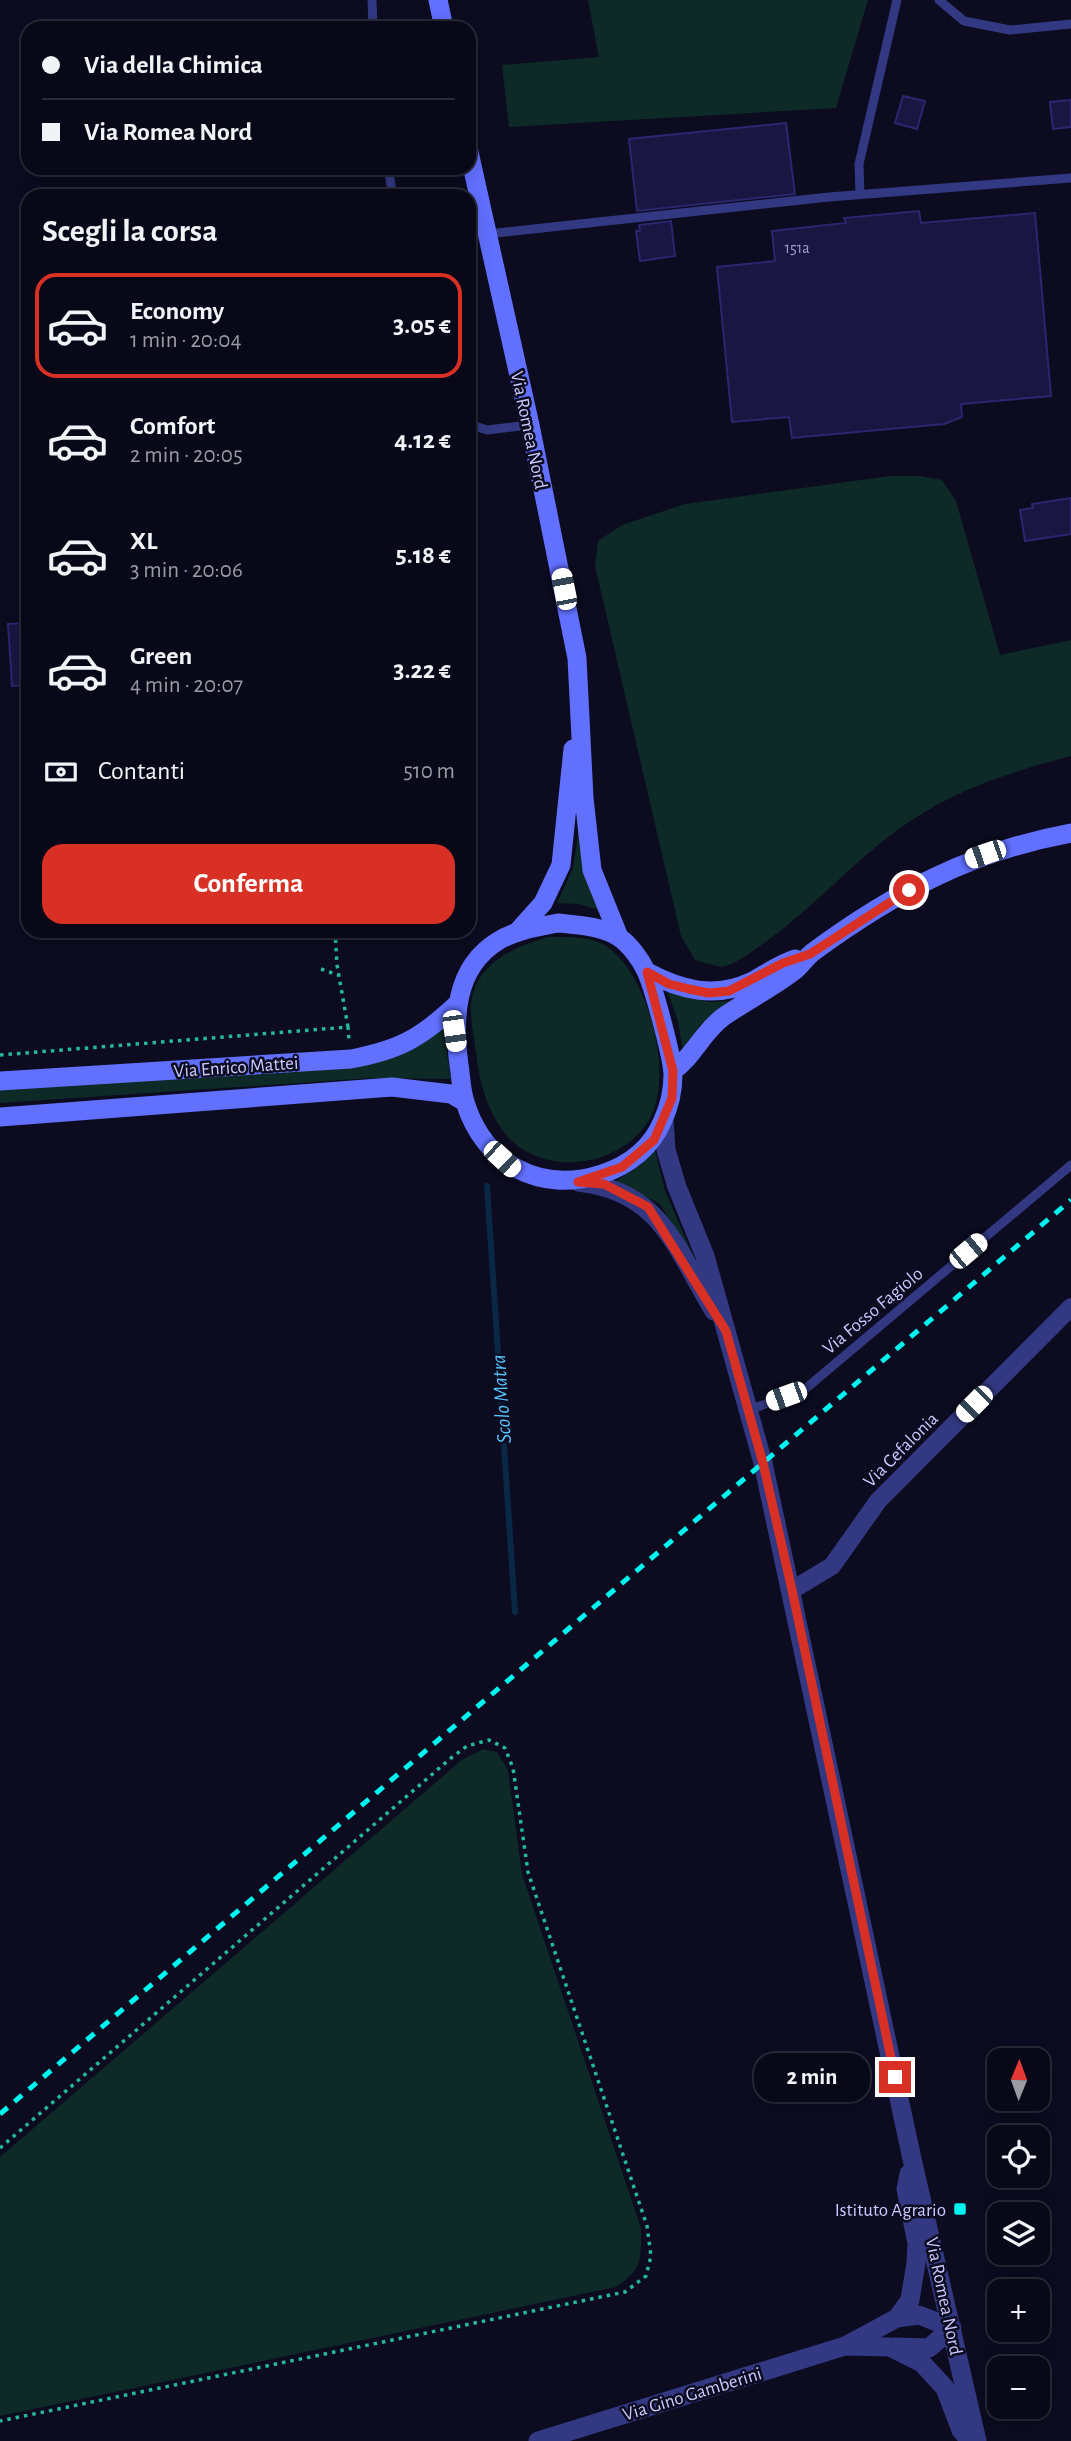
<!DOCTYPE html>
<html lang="it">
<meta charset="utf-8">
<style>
:root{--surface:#090818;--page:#121121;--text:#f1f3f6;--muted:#999aa2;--line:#292937;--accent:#d93025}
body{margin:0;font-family:"Alegreya Sans",sans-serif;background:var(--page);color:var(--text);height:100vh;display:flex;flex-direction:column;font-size:26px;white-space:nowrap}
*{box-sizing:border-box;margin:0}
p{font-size:23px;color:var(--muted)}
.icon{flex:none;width:38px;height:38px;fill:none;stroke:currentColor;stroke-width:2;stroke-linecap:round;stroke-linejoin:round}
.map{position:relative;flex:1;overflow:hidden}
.panel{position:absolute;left:21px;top:189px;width:455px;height:749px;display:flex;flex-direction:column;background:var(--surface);border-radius:21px;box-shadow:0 4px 18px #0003,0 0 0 2px var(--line)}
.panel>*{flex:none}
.banner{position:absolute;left:21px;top:21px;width:455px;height:154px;border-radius:21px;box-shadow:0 4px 18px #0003,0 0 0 2px var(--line);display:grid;align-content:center;height:154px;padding:0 21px;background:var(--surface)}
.needle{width:46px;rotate:1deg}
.buttons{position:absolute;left:987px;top:2048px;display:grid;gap:14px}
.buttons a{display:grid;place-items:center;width:63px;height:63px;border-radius:14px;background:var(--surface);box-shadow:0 4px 18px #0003,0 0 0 2px var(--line);font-size:35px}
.end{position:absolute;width:32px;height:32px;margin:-16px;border:9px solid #d93025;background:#fff;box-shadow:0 0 0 4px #fff}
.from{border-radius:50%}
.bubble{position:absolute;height:49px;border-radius:21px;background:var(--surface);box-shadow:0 4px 18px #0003,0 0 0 2px var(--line);font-size:23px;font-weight:600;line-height:49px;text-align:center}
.car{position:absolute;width:21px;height:42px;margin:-21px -10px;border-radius:9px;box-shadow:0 0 5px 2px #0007;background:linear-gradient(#fff 24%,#345 0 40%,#fff 0 76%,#345 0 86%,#fff 0)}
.banner b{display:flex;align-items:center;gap:24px;height:66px;font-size:26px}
.banner b+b{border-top:2px solid var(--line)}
.banner i{width:18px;height:18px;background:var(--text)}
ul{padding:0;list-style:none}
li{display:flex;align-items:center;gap:21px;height:105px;margin:0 14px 10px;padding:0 7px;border:4px solid transparent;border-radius:21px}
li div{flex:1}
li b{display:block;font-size:26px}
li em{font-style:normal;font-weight:600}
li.selected{border-color:var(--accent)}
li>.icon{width:63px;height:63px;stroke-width:1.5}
h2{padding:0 21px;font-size:32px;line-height:84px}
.pay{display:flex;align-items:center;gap:18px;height:77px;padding:0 21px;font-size:26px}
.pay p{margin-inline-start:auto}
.action{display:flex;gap:14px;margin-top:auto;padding:14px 21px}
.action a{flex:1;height:80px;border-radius:21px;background:var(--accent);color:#fff;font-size:28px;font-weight:600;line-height:80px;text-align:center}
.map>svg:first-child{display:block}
</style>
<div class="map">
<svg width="1071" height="2441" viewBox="0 0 1071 2441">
<rect width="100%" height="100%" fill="#0c0b20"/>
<path fill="#0e2a26" d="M588 0H868L836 108 509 127 502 65 599 57Z
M890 476H920L942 480 956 501 1000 655 1071 640V756C1014 771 959 788 909 822 858 856 817 905 767 941 754 950 741 961 726 966 718 968 704 962 695 960L681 936 595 566 598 541 622 525 685 504Z
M580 821 599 910 578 904 557 903 573 868Z
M549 937C568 937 590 936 606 946 649 974 675 1076 649 1120 620 1169 539 1179 503 1131 486 1108 479 1081 476 1052 474 1039 471 1024 471 1010 470 966 514 946 549 937Z
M667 991 709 1002 733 1001 699 1026 683 1051 678 1021Z
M442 1023 451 1079 372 1078 0 1103V1090L360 1065Z
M655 1150 665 1191 702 1276 660 1204 616 1181 640 1165Z
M483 1749 497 1752 508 1770 522 1874 641 2228C641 2259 643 2269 616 2287L0 2416V2157L463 1759Z"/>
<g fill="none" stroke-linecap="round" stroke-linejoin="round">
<path stroke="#092846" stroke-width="6" d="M487 1186 515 1612"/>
</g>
<path fill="#191642" stroke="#2c2670" stroke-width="2" d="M903 96 925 101 917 129 895 123Z
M1071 100V127L1053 129 1050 102Z
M786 123 795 194 637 211 629 139Z
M919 211 921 223 1035 213 1051 396 961 404 962 417 944 424 792 438 789 417 732 422 717 267 775 261 772 231 846 223 844 218Z
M671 221 675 256 640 261 636 231H640L639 225Z
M1071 498V534L1025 541 1020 510 1033 508 1032 504Z
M28 623V685L12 686 8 624Z"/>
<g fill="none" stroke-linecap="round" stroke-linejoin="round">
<path stroke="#25b89e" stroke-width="3.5" stroke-dasharray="3.5 5" stroke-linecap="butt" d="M335 931 337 965 348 1027
M321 969 338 975
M0 1055 348 1027 349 1040
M0 2148 451 1758 467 1746 489 1740 505 1748 513 1768 528 1872 647 2226 651 2256 646 2276 625 2292 0 2421"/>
<path stroke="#323982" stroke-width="9" d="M372 0 373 28
M939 0 964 21 1010 30 1071 24
M388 168 393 196
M860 194 859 164 897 0
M487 234 829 197 1071 178
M469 424 487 430 530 425
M749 1410 804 1390 1071 1165"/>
<path stroke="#323982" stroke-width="18" d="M792 1590 832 1566 878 1501 1071 1307"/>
<path stroke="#323982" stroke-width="19" d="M664 1119 666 1150 677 1187 705 1256 763 1463 912 2159 977 2441
M578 1182C661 1191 675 1247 714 1311
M846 2346 890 2347 922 2363 945 2388 961 2430 970 2441
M895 2347 929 2348 952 2328 919 2315 897 2318
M538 2441 845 2346 897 2318 910 2300 916 2263 917 2243 906 2189 909 2174"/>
<path stroke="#6170ff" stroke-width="19" d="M438 0 444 28
M469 152 530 425 577 658 584 798 592 870 619 937
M558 923C578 925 603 926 620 938 630 945 641 960 646 971 654 988 672 1056 673 1074 673 1090 670 1105 663 1120 652 1147 629 1165 602 1174 540 1194 484 1164 465 1102 461 1090 461 1077 459 1065 453 1020 454 968 498 941 516 930 537 927 558 923Z
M518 931 543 903 561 865 573 749
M647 972C681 990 714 999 751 982 766 974 779 964 795 959
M673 1071C692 1058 702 1033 723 1017 746 1001 772 988 794 971 801 966 806 957 813 952 893 893 972 851 1071 833
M0 1081 351 1059C399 1050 421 1038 456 1005
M0 1117 392 1087 451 1094 465 1102"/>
<path stroke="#00f5f0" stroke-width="5" stroke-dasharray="10 9" stroke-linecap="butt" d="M0 2114 1071 1200"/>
</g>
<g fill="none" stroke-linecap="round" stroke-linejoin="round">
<path stroke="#d93025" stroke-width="9" d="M895 2077 792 1590 763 1463 726 1331 648 1207 604 1184 578 1182 622 1167 654 1140 672 1098 673 1071 647 972 669 984 689 989 709 993 729 991 783 963 810 954 909 890"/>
</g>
<rect fill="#00f5f0" stroke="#0c0b20" stroke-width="2.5" x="953" y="2202" width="14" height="14" rx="3.5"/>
<g text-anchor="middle" stroke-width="5" stroke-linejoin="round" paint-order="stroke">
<g font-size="16" fill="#9e9dd0">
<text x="797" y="253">151a</text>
</g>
<g font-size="19" fill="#cacaff" stroke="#0c0b20">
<text transform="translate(530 430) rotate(78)" y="7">Via Romea Nord</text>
<text transform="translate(236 1066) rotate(-4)" y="7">Via Enrico Mattei</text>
<text transform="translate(872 1310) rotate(-40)" y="7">Via Fosso Fagiolo</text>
<text transform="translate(900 1449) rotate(-45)" y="7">Via Cefalonia</text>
<text transform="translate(945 2296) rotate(78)" y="7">Via Romea Nord</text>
<text transform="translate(692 2393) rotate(-17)" y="7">Via Gino Gamberini</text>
</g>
<g font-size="19" fill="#cacaff" stroke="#0c0b20" text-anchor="end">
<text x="946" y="2216">Istituto Agrario</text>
</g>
<g font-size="21" font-style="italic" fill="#58c5ff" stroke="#0c0b20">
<text transform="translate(501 1399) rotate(-94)" y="7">Scolo Matra</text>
</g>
</g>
</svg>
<div class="buttons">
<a><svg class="needle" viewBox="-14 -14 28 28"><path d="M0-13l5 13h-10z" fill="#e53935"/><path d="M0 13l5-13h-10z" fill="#999aa2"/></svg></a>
<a><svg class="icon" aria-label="locate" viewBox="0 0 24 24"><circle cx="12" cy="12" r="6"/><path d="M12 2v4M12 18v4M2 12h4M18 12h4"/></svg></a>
<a><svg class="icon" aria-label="layers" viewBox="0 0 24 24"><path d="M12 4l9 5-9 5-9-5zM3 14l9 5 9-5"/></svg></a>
<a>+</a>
<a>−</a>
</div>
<i class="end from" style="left:909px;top:890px"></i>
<i class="end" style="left:895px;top:2077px"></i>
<div class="bubble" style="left:754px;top:2053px;width:116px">2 min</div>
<i class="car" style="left:564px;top:589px;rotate:349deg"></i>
<i class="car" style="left:985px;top:854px;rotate:251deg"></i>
<i class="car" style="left:454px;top:1031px;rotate:172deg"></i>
<i class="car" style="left:502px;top:1159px;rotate:133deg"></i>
<i class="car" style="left:968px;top:1251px;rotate:50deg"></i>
<i class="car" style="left:786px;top:1396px;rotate:250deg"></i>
<i class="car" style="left:974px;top:1404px;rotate:225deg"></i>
<div class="banner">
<b><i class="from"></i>Via della Chimica</b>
<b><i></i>Via Romea Nord</b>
</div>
<section class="panel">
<h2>Scegli la corsa</h2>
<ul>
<li class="selected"><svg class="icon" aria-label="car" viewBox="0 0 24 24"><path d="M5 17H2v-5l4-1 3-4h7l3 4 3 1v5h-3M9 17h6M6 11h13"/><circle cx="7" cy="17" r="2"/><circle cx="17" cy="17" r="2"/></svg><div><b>Economy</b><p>1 min · 20:04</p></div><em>3.05 €</em></li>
<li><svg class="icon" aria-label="car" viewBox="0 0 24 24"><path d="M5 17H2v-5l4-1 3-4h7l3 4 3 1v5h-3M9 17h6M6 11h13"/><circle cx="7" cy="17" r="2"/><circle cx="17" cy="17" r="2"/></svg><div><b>Comfort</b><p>2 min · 20:05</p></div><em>4.12 €</em></li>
<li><svg class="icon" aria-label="car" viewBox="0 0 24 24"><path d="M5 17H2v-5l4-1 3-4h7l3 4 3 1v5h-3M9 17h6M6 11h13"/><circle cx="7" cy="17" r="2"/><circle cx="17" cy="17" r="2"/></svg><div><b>XL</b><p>3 min · 20:06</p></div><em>5.18 €</em></li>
<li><svg class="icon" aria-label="car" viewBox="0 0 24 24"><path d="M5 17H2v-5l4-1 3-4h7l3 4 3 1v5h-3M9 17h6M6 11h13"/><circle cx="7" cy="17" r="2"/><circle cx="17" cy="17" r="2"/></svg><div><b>Green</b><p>4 min · 20:07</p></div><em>3.22 €</em></li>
</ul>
<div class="pay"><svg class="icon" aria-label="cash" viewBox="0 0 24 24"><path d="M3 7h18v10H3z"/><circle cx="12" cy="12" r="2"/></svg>Contanti<p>510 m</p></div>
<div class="action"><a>Conferma</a></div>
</section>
</div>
